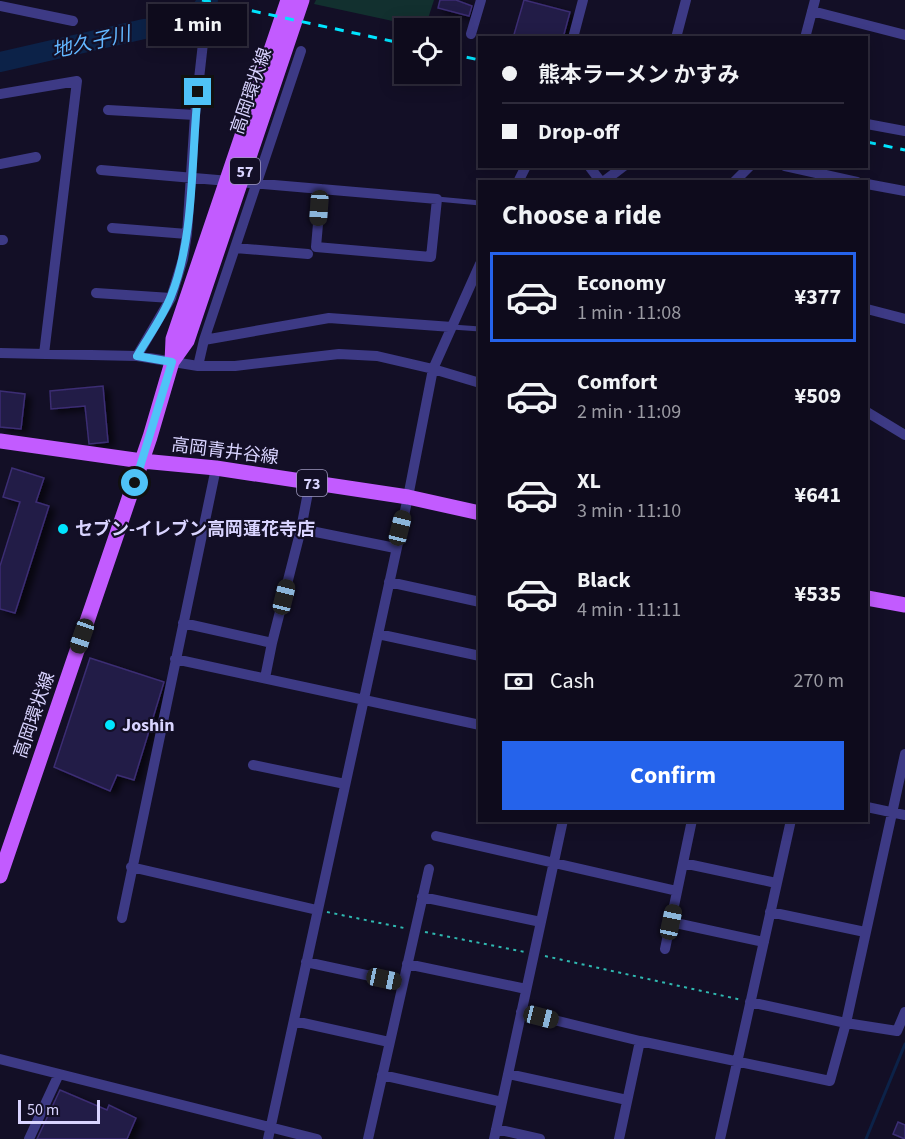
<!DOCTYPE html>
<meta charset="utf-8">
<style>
:root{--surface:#0e0b1c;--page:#171425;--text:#f1f3f6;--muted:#9b9ba3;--line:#2e2b3b;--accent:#2563eb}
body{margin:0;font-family:"Source Sans 3","Noto Sans JP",sans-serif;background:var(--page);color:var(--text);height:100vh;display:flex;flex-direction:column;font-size:22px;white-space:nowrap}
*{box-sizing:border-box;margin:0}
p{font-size:20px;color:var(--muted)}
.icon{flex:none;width:33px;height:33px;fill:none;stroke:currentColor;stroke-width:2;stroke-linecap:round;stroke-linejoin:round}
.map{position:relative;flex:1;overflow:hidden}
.sheet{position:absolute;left:478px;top:180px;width:390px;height:642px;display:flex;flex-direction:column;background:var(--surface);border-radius:0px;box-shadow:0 3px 15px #0003,0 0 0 2px var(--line)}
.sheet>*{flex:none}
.banner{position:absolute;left:478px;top:36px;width:390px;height:132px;border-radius:0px;box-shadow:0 3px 15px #0003,0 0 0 2px var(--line);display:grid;align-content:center;height:132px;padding:0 24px;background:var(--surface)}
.tools{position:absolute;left:394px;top:18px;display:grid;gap:12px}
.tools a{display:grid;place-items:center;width:66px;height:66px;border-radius:0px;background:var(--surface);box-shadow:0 3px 15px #0003,0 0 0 2px var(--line);font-size:30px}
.scale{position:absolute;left:18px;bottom:15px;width:82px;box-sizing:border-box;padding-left:6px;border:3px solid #d9d4ff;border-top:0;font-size:16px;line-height:21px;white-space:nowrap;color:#d9d4ff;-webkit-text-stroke:4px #130f26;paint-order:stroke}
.end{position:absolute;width:27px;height:27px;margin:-14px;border:8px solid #4fc3f7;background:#111;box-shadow:0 0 0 3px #111}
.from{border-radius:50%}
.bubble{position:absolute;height:42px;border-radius:0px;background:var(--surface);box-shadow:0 3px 15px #0003,0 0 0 2px var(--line);font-size:20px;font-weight:700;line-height:42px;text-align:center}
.car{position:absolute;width:18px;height:36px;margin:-18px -9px;border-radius:8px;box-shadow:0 0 4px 2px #0007;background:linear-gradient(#222 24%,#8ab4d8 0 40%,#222 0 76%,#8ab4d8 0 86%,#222 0)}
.banner b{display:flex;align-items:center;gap:21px;height:57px;font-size:22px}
.banner b+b{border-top:2px solid var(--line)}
.banner i{width:15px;height:15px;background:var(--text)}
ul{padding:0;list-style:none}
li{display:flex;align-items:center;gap:18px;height:90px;margin:0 12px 9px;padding:0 12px;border:3px solid transparent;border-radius:0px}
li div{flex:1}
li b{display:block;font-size:22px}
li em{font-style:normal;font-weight:700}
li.current{border-color:var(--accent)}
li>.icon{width:54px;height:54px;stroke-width:1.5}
h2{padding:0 24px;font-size:27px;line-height:72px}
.pay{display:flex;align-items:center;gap:15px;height:66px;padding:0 24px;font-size:22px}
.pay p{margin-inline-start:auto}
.primary-button{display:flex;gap:12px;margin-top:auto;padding:12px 24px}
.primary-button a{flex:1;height:69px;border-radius:0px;background:var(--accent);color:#fff;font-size:24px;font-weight:700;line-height:69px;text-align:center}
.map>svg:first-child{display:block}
</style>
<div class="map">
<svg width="905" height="1139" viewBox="0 0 905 1139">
<defs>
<filter id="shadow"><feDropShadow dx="6" dy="3.5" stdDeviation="3" flood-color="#0009"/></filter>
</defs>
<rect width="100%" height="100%" fill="#130f26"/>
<path fill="#12302f" d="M316 0H434L425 28 314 4Z"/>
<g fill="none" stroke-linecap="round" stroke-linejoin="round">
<path stroke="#0c2248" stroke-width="3" d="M866 1139 905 1044"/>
<path stroke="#0c2248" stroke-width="20" d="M0 62 144 29 173 27 200 12 208 0"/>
</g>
<path fill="#241b47" stroke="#3b2d73" stroke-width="1.5" filter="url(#shadow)" d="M440 0H456L472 6 469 16 438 8Z
M524 0 570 12 563 38H513Z
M103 386 108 442 89 444 85 406 51 409 50 391Z
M0 391 25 394 21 429 0 427Z
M12 468 44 478 36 502 49 506 15 613 0 609V566L20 502 3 497Z
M90 658 164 682 134 780 117 775 110 791 54 767Z
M60 1090 107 1110 109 1105 136 1118 127 1139H37Z
M898 1122 905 1125V1139L893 1134Z"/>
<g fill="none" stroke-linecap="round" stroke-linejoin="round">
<path stroke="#2fb8b0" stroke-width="2" stroke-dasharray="3 4.5" stroke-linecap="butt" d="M327 912 404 928
M425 932 525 952
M545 956 742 1000"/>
<path stroke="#3d3a85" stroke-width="5" d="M437 199 480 203
M452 327 480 329"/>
<path stroke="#3d3a85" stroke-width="10" d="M0 6 73 21
M812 11 905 35
M471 34 481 0
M573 38 583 0
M676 38 686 0
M805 38 815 0
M0 94 77 81 44 354
M108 110 195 115
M867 124 905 131
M0 164 36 157
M589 166 601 182
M785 166 857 182
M101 170C213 179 325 189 437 199L431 257 316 247 321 189
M518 182 526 166
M603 182 624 166
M734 182 750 166
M867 184 905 191
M112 228 187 234
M0 240H3
M235 248 308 254
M96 293 171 298
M867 309 905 319
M204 340 301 51
M0 353 137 356 198 366H235L339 354 377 356 433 369 480 383
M137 356 171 298 183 259 187 234 195 115 205 25
M198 366 204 340 329 318 452 327
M867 412 905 435
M301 529 310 482
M389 582 480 602
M183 623 272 643 265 678
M378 634 480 656
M272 643 301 529 395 548
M175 659 480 725
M253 765 345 784
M867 807 905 815
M436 836 677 891
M683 863 776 883
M131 867 317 910
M422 897 541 922
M770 912 865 932
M122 918 216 468
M671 922 764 942
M665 949 692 820
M306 962 403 983
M407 964 526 989
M750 1002 846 1023 897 1031 905 1012
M521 1012 640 1041 830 1081 846 1023 905 754
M294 1021 389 1042
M0 1059 317 1139
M508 1074 627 1100
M382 1075 502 1102
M496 1129 540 1139
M29 1139 59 1074
M268 1139 408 497 433 369 480 264
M368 1139 429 869
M494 1139 563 820
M619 1139 640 1041
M720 1139 791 820"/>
<path stroke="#c25bff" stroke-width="15" d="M172 362 187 341 302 0
M0 441 142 461 216 468 408 497 480 513
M867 598 905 605
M0 876 150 437 172 362 173 339 288 0"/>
<path stroke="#00e5ff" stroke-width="3" stroke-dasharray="9 8" stroke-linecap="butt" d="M202 0 405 44
M450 54 480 60
M867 142 905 150"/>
</g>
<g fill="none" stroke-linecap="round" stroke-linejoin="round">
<path stroke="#4fc3f7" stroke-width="8" d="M135 483 172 362 137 356C148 337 163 317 171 296 195 237 191 157 198 92"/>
</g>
<g fill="#00e5ff" stroke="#130f26" stroke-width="2">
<circle cx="63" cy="529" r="6"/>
<circle cx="110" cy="725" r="6"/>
</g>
<g text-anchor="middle" stroke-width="4.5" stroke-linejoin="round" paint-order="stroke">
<g fill="#130f26" stroke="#9e99be" stroke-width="1.5">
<rect x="230" y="158" width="30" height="26" rx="4.5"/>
<rect x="297" y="470" width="30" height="26" rx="4.5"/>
</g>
<g font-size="16" font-weight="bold" fill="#d9d4ff">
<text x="245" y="177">57</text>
<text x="312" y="489">73</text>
</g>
<g font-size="18" fill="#d9d4ff" stroke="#130f26">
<text transform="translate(251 91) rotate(-71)" y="6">高岡環状線</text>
<text transform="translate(225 451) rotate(7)" y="6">高岡青井谷線</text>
<text transform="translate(34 715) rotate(-71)" y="6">高岡環状線</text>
</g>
<g font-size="18" font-weight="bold" fill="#d9d4ff" stroke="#130f26" text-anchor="start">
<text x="75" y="535">セブン-イレブン高岡蓮花寺店</text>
<text x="122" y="731">Joshin</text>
</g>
<g font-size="20" font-style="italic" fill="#62b6ff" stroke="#130f26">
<text transform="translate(91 42) rotate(-13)" y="7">地久子川</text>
</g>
</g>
</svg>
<div class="tools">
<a><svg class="icon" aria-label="locate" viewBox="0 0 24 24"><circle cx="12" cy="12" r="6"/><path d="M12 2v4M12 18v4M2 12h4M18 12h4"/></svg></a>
</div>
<div class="scale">50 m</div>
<i class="end from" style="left:135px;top:483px"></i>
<i class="end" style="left:198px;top:92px"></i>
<div class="bubble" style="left:148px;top:4px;width:99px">1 min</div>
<i class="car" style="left:319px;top:208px;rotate:184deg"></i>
<i class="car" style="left:400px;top:528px;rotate:14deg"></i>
<i class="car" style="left:284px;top:597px;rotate:14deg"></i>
<i class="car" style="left:82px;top:636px;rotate:199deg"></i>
<i class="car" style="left:671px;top:922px;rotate:12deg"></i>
<i class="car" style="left:384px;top:979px;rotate:102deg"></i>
<i class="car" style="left:541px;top:1017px;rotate:104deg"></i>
<div class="banner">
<b><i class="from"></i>熊本ラーメン かすみ</b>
<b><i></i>Drop-off</b>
</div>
<section class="sheet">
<h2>Choose a ride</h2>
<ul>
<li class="current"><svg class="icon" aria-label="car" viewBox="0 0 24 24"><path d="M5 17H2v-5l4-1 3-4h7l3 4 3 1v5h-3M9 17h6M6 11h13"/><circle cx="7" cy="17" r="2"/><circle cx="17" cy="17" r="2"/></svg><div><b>Economy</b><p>1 min · 11:08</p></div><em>¥377</em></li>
<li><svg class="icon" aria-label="car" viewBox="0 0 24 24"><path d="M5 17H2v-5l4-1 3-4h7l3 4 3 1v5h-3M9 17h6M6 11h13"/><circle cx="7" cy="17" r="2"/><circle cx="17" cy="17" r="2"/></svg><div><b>Comfort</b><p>2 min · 11:09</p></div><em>¥509</em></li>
<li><svg class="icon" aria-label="car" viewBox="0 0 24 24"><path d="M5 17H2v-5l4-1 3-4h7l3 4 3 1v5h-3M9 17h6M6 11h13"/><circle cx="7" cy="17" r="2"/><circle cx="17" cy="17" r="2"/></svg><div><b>XL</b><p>3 min · 11:10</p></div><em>¥641</em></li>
<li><svg class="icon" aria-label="car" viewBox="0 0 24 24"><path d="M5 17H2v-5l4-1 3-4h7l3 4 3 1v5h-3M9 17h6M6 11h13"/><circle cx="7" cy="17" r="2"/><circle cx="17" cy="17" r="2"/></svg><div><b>Black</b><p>4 min · 11:11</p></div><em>¥535</em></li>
</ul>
<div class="pay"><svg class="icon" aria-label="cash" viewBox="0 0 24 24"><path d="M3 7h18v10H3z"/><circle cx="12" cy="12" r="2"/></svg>Cash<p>270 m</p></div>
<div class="primary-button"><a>Confirm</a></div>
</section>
</div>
